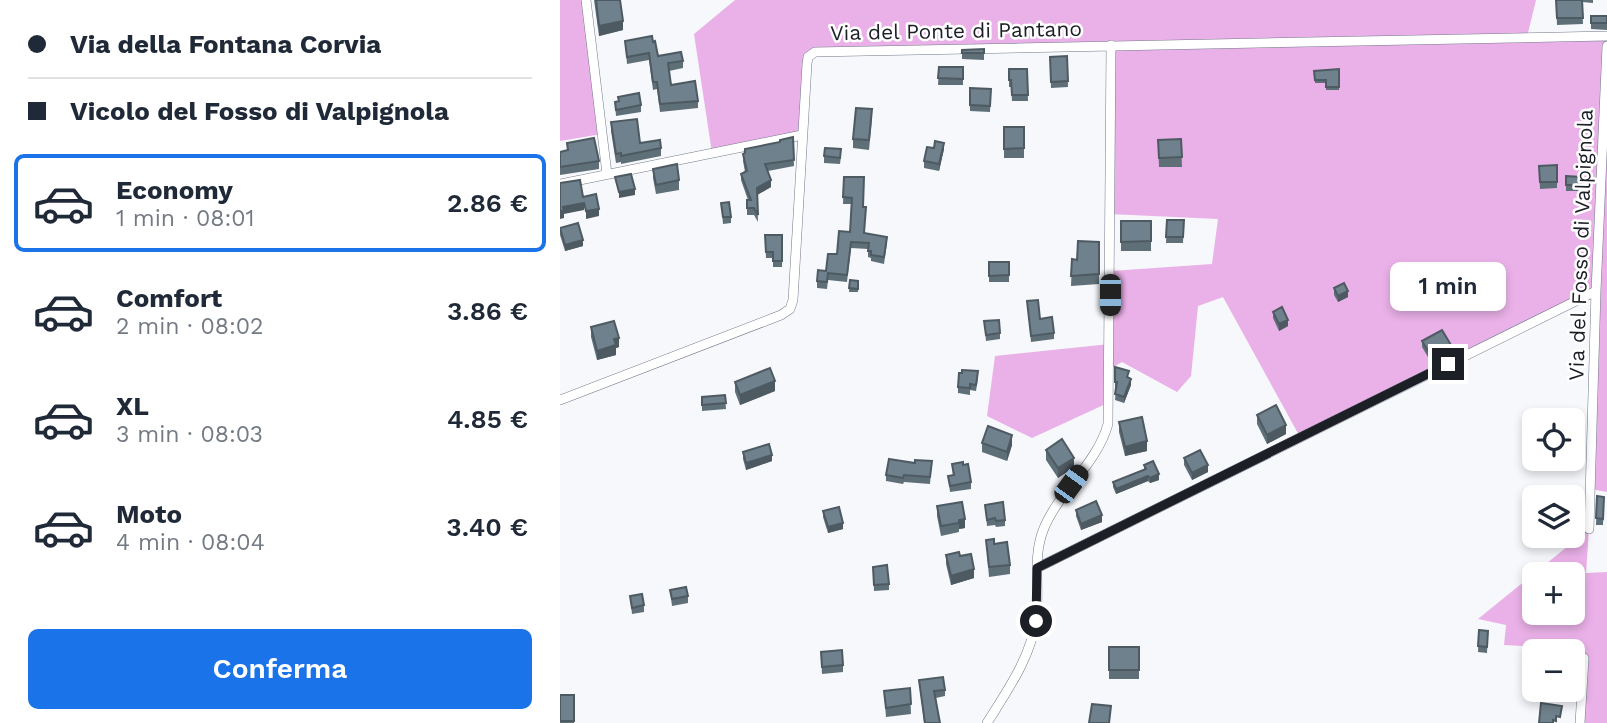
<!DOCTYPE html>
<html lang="it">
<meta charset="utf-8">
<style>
:root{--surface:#fff;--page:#f6f6f7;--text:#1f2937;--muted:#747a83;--line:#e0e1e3;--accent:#1a73e8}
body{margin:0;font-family:"Work Sans",sans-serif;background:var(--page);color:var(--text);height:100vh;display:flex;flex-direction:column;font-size:26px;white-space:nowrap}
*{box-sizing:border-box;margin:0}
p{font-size:23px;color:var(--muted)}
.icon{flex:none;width:38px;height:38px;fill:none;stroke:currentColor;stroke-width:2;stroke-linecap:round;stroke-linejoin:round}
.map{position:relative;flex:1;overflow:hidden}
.side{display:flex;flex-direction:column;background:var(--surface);width:560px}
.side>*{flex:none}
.hud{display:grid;align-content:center;height:154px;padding:0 28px;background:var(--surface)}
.fabs{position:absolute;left:962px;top:408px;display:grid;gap:14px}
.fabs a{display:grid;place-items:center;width:63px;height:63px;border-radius:10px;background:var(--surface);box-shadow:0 4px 10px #0003;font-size:35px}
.end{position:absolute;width:32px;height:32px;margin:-16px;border:9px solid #1c1f26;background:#fff;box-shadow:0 0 0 4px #fff}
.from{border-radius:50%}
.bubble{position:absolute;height:49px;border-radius:10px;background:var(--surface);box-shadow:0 4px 10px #0003;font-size:23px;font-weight:600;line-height:49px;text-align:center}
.car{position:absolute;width:21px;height:42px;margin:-21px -10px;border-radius:9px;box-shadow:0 0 5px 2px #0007;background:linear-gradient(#222 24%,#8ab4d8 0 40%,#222 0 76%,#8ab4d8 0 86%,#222 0)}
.hud b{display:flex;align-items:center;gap:24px;height:66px;font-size:26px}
.hud b+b{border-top:2px solid var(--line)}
.hud i{width:18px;height:18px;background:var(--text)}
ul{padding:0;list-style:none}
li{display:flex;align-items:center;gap:21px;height:98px;margin:0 14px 10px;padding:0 14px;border:4px solid transparent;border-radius:10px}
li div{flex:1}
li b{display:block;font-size:26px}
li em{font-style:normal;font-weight:600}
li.on{border-color:var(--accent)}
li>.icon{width:63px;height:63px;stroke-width:1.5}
.button{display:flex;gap:14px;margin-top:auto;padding:14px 28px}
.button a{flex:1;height:80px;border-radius:10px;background:var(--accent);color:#fff;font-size:28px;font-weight:600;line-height:80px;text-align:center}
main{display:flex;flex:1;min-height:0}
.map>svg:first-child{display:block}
</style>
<main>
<section class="side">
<div class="hud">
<b><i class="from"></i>Via della Fontana Corvia</b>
<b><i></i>Vicolo del Fosso di Valpignola</b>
</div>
<ul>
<li class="on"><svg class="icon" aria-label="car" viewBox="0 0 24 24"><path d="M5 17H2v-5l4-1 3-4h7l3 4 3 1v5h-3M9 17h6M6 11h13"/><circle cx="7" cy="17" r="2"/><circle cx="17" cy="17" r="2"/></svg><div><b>Economy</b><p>1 min · 08:01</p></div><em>2.86 €</em></li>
<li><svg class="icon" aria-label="car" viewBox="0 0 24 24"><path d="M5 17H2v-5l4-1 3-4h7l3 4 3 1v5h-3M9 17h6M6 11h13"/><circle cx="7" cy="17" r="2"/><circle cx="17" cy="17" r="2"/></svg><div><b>Comfort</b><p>2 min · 08:02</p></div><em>3.86 €</em></li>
<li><svg class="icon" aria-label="car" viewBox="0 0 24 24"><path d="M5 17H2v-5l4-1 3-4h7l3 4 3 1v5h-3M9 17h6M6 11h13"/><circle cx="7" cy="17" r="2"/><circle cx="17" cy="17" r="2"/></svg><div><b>XL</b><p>3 min · 08:03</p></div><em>4.85 €</em></li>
<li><svg class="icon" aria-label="car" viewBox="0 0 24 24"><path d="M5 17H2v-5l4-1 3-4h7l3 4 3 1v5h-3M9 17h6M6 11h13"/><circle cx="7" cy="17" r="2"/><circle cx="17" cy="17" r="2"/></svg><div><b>Moto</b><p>4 min · 08:04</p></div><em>3.40 €</em></li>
</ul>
<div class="button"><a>Conferma</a></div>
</section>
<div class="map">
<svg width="1047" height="723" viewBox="0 0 1047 723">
<rect width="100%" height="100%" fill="#f6f8fc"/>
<path fill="#eab1e8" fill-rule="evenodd" d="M0 0H26L42 134 0 141Z
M175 0H976L967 37 1047 36V492L1030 489 1036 292 740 437 663 297 638 306 631 376 617 392 562 362 550 369V402L472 438 427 416 435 356 550 344 551 271 652 264 658 219 549 214 551 45 250 55 242 135 152 153 134 34Z
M1029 529 1026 573 1047 572V723H1020L1025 650 944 645 946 625 918 619ZM975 574H1013V612H975Z"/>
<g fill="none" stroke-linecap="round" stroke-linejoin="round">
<g stroke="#72798a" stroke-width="10">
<path id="street" d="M26 0 47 174
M0 184 242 135
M0 400 221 315 230 309 233 300 247 64 248 57 255 52 1047 36
M1029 529 1036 291 1047 46
M477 568 1036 291
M427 723C447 691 472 656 476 618 480 587 472 557 484 528 500 490 537 464 548 424L551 45
M1020 723 1024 658"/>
</g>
<use href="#street" stroke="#fff" stroke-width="9"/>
</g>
<path fill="#5f6f78" d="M34 0H60L63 30 39 36Z
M996 0H1033V3L1022 2 1023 24 997 25Z
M1031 16H1047V30L1031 29Z
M65 41 93 42 98 56 123 61V68L109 71 111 85 138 101V108L100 112 97 89 93 90 89 60 67 64Z
M424 49V60L402 59V50Z
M507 56 508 87 491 88 490 57Z
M379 67H403V85H378Z
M449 69H467L468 101H452L451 87H449Z
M779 69V90H766V83H755L754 71Z
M410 88 431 89 430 112 410 111Z
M58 97 81 105V112L56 116 55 102 58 101Z
M312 119 309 150 293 148V139Z
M51 122 80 143 101 148V156L61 164V162L56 163 51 131Z
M444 127H464V158H444Z
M233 137 234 166 208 171 211 187 197 195 198 222 194 215H187V200H188L181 180V174L185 172 183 161 185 149 220 142Z
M621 139 622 167H599L598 140Z
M7 143 39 161V169L0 175V152L7 150Z
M374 148 384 149 379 171 364 168V161Z
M264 156H281L280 164 264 163Z
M997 165V188L980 189 979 166Z
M93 169 119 180V190L96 194 93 178Z
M1006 176 1021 177V191H1006Z
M284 177 303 207 305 233 327 243 324 264 311 261V258L308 257V249L291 248 287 282 268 280 267 289 257 288V281L266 271 290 232 291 204H283Z
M161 203 171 217V223L163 224Z
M607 220H624L623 243H606Z
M561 221H591V251H561Z
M0 228 23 246 5 251 0 235Z
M205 235H222V267H213V258H206Z
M539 242V284L511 286 512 259 517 260Z
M429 262H449V282H429Z
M290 280 298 281V292H289Z
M774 288 788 297 778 302 774 295Z
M467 301 480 319 494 333V339L471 342Z
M713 312 728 326 719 331 713 318Z
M424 321 440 333V339L426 341Z
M31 327 59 347 56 348V355L37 360 31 337Z
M862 341 891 351 871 362 862 347Z
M555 367 569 378 571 385 564 403 555 400 556 388H555Z
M402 373 418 378 416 391 410 390V395L398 393V387Z
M175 382 215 391 180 405 175 392Z
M165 395 166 409 142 411V397Z
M697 415 726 434 707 444 697 424Z
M559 422 587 451 565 456 559 432Z
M422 443 452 445 447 461 422 452Z
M486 450 514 467 498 478 486 460Z
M183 452 212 461 186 470 183 459Z
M624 458 648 472 632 480 624 465Z
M372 461 370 484 344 482 343 484 326 481V475L355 463Z
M392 464 403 465 411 482V489L390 492 388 476 393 475Z
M584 465 599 480 590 483 588 481 556 494 553 487V482L584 470Z
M1037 496 1044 497 1043 525H1036Z
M402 502 405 528 399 529V532L381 536 377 516V506Z
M425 505 445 520V526L436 527 435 525 427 526Z
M516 510 542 522 521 530 516 516Z
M263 511 283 529 268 533 263 517Z
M426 540 434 544 450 565V574L429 577Z
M386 555 400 556 414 578 391 585 386 564Z
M313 567 329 584V590L314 591Z
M110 590 128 596V603L112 606Z
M70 596 84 605V612L72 614Z
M919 630 928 631 927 653 918 652Z
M549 647H579V679H549Z
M261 652 283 665V672L262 674Z
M359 680 385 690V696L376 698 380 723H364Z
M350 688 351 714 326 717 324 691Z
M0 695H14V723H0Z"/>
<path fill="#4e5a62" d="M63 21V30L39 36V26Z
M384 143V149L379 171V164Z
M211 180V187L197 195V188Z
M75 189V195L59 198V192Z
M24 203V210L4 214V218L0 219V211L3 207Z
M39 209V216L26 219V211Z
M23 240V246L5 251V245Z
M788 291V297L778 302V296Z
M728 320V326L719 331V324Z
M59 338V347L56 348V355L37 360V351L54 339Z
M891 345V351L871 362V356Z
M571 379V385L564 403V397Z
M215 381V391L180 405V395Z
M726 425V434L707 444V435Z
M452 435V445L447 461V452Z
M587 441V451L565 456V447Z
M212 455V461L186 470V463Z
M514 458V467L498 478V468Z
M648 465V472L632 480V473Z
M599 474V480L590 483V478Z
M588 476V481L556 494V489Z
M542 515V522L521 530V524Z
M405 519V528L399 529V520Z
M283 523V529L268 533V527Z
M414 569V578L391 585V576Z"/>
<path fill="#6f818c" stroke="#4e5a62" stroke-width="2" d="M36 0H60L63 21 39 26Z
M996 0H1022L1023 18H997Z
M1031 16H1047V23H1031Z
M92 36 93 42 95 41 98 56 121 52 123 61 108 63 111 85 135 81 138 101 100 104 97 82H93L89 53 67 57 65 41Z
M424 49V53H402V50Z
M507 56 508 81 491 82 490 57Z
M379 67H403V79L378 78Z
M449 69H467L468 95H452L451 80H449Z
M779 69V87H766V80H755L754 71Z
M410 88 431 89 430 106 410 105Z
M79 93 81 105 56 110 55 102 59 101 58 97Z
M296 108 312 109 309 140 293 139Z
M77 119 80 143 100 140 101 148 61 156V153L56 154 51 122Z
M444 127H464V148L444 149Z
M233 137 234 160 205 164 211 180 197 188 198 215 194 208H187V200H191L181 174 187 171 183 154 185 153V149L220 142V140Z
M34 138 39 161 0 167V152L8 150 7 143Z
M621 139 622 157 599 158 598 140Z
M375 141 384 143 379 164 364 161 367 147 374 148Z
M265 148 281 149 280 158 264 156Z
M117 164 119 180 96 185 93 169Z
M997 165V182H980L979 166Z
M71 174 75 189 59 192 55 177Z
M1006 176 1021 177V185H1006Z
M284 177H304L303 207H306L304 233 327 237 324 257 311 255V251H308L309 243 291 242 287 275 268 273 267 282 257 281 258 270 266 271 268 254H277L279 231 290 232 292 198 283 197Z
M20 180 23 197 36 194 39 209 26 211 24 203 3 207 4 210 0 211V183Z
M169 202 171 217H163L161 203Z
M607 220H624L623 237H606Z
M561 221H591V241L561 242Z
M18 223 23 240 5 245 0 228Z
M205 235H222V261H213V252H206Z
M518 241 539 242V274L511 276 512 259 517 260Z
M429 262H449V275L429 276Z
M290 280 298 281V289L289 288Z
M784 283 788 291 778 296 774 288Z
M478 300 480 319 492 317 494 333 471 336 467 301Z
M722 307 728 320 719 324 713 312Z
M439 320 440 333 426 335 424 321Z
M54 321 59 338 54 339 56 345 37 351 31 327Z
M882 330 891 345 871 356 862 341Z
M555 367 569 371 567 377 571 379 564 397 555 394 557 382H555Z
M210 368 215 381 180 395 175 382Z
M402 370 418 371 416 385 410 384V388L398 387 399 373H402Z
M165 395 166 403 142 405V397Z
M716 405 726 425 707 435 697 415Z
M582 417 587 441 565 447 559 422Z
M428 426 452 435 447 452 422 443Z
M502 439 514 458 498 468 486 450Z
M209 444 212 455 186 463 183 452Z
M640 450 648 465 632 473 624 458Z
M329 459 355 463V460L372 461 370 477 344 475 343 478 326 475Z
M593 461 599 474 590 478 588 476 556 489 553 482 586 469 584 465Z
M403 462V465L408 464 411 482 390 486 388 476 394 475 392 464Z
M1037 496 1044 497 1043 519 1036 518Z
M536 501 542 515 521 524 516 510Z
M402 502 405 519 399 520V523L381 526 377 506Z
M443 502 445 520 436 521 435 518 427 520 425 505Z
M279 507 283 523 268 527 263 511Z
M434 539V544L447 542 450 565 429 567 426 540Z
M399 552 400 556 411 554 414 569 391 576 386 555Z
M327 565 329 584 314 585 313 567Z
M126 587 128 596 112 599 110 590Z
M82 594 84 605 72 608 70 596Z
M919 630 928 631 927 647 918 646Z
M549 647H579V670H549Z
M282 650 283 665 262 667 261 652Z
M383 677 385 690 374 691 380 723H365L359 680Z
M350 688 351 704 326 708 324 691Z
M0 695H14V721H0Z
M981 703 1002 706 1000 717 996 716V721L993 720V723H979Z
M532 704 551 706 549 723H529Z"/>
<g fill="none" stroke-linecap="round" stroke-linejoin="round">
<path stroke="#1c1f26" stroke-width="9" d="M476 621 477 568 888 364"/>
</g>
<g text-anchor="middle" stroke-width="5" stroke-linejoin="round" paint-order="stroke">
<g font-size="21" fill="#1c1f26" stroke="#fff">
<text transform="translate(396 31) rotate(-1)" y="7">Via del Ponte di Pantano</text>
<text transform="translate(1021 245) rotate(-88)" y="7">Via del Fosso di Valpignola</text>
</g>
</g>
</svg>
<div class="fabs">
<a><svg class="icon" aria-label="locate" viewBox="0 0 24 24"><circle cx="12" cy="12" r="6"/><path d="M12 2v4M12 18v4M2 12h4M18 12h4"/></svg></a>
<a><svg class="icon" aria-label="layers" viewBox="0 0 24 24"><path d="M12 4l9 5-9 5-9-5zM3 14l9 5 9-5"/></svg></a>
<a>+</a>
<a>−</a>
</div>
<i class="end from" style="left:476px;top:621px"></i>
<i class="end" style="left:888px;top:364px"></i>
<div class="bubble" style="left:830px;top:262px;width:116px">1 min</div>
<i class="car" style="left:550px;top:295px;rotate:180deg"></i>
<i class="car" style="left:511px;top:484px;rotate:36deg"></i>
</div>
</main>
